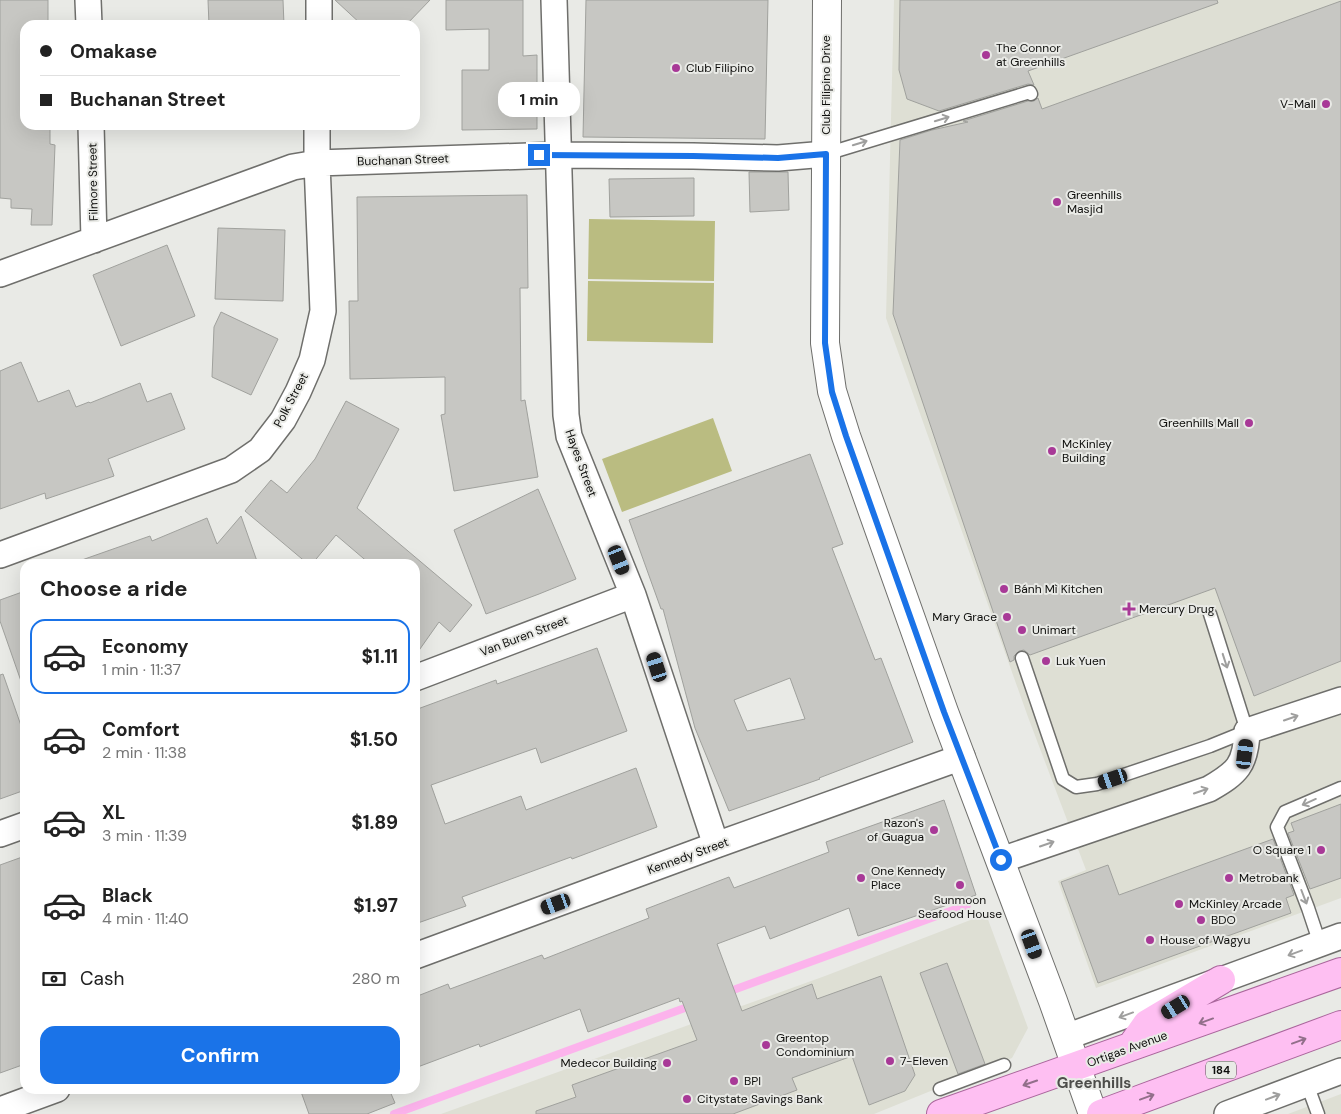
<!DOCTYPE html>
<meta charset="utf-8">
<style>
:root{--surface:#fff;--page:#f2f2f2;--text:#222;--muted:#767676;--line:#e0e0e0;--accent:#1a73e8}
body{margin:0;font-family:"DM Sans",sans-serif;background:var(--page);color:var(--text);height:100vh;display:flex;flex-direction:column;font-size:19px;white-space:nowrap}
*{box-sizing:border-box;margin:0}
p{font-size:16px;color:var(--muted)}
.icon{flex:none;width:28px;height:28px;fill:none;stroke:currentColor;stroke-width:2;stroke-linecap:round;stroke-linejoin:round}
.map{position:relative;flex:1;overflow:hidden}
.drawer{position:absolute;left:20px;top:559px;width:400px;height:535px;display:flex;flex-direction:column;background:var(--surface);border-radius:15px;box-shadow:0 5px 20px #0002}
.drawer>*{flex:none}
.top-card{position:absolute;left:20px;top:20px;width:400px;height:110px;border-radius:15px;box-shadow:0 5px 20px #0002;display:grid;align-content:center;height:110px;padding:0 20px;background:var(--surface)}
.end{position:absolute;width:22px;height:22px;margin:-11px;border:6px solid #1a73e8;background:#fff;box-shadow:0 0 0 2px #fff}
.from{border-radius:50%}
.bubble{position:absolute;height:35px;border-radius:15px;background:var(--surface);box-shadow:0 5px 20px #0002;font-size:16px;font-weight:700;line-height:35px;text-align:center}
.car{position:absolute;width:15px;height:30px;margin:-15px -8px;border-radius:6px;box-shadow:0 0 4px 1px #0007;background:linear-gradient(#222 24%,#8ab4d8 0 40%,#222 0 76%,#8ab4d8 0 86%,#222 0)}
.top-card b{display:flex;align-items:center;gap:18px;height:48px;font-size:19px}
.top-card b+b{border-top:1px solid var(--line)}
.top-card i{width:12px;height:12px;background:var(--text)}
ul{padding:0;list-style:none}
li{display:flex;align-items:center;gap:15px;height:75px;margin:0 10px 8px;padding:0 10px;border:2px solid transparent;border-radius:15px}
li div{flex:1}
li b{display:block;font-size:19px}
li em{font-style:normal;font-weight:700}
li.on{border-color:var(--accent)}
li>.icon{width:45px;height:45px;stroke-width:1.5}
h2{padding:0 20px;font-size:22px;line-height:60px}
.pay{display:flex;align-items:center;gap:12px;height:55px;padding:0 20px;font-size:19px}
.pay p{margin-inline-start:auto}
.primary-button{display:flex;gap:10px;margin-top:auto;padding:10px 20px}
.primary-button a{flex:1;height:58px;border-radius:15px;background:var(--accent);color:#fff;font-size:20px;font-weight:700;line-height:58px;text-align:center}
.map>svg:first-child{display:block}
</style>
<div class="map">
<svg width="1341" height="1114" viewBox="0 0 1341 1114">
<rect width="100%" height="100%" fill="#e9eae6"/>
<path fill="#dedfd4" d="M894 0H1341V898L1096 988 1058 881 1086 870 1028 717 886 318Z
M986 914 1028 1028 1012 1058 874 1114H441L825 976Z
M1341 1094V1114H1288Z"/>
<path fill="#babc81" d="M589 219 715 221 714 281 588 279Z
M588 281 714 283 713 343 587 341Z
M713 418 732 471 622 512 602 459Z"/>
<g fill="none" stroke-linecap="round" stroke-linejoin="round">
<path stroke="#fcb3ec" stroke-width="8" d="M725 993 967 905
M394 1114 693 1005"/>
</g>
<path fill="#c7c7c3" stroke="#a0a19d" fill-rule="evenodd" d="M0 0H48V25H25V125H50V144L55 145 52 225H31L32 209 11 208V199L0 198Z
M208 0H283L284 25H209Z
M335 0H430L406 25H362Z
M446 0H523V56L537 55V129L462 130V70H489V29L446 30Z
M586 0H768L765 139 583 137Z
M900 0H1217L1218 3 1028 71 1034 85 1028 84 939 111 907 99 899 70Z
M1341 1V661L1254 696 1215 588 1030 655 1024 650 1019 651 1014 656V660L1010 662 893 314 900 140 932 130 968 122 963 121 1028 101H1034L1038 98 1042 109Z
M749 172H788L789 210 750 212Z
M694 178V216L610 217 609 179Z
M527 195 528 288H520L521 401 525 400 538 477 454 491 441 415 445 414V377L350 379 349 301H358L357 197Z
M218 228 285 230 283 301 215 299Z
M167 245 195 316 121 346 93 275Z
M221 312 278 339 251 395 212 377 214 327Z
M21 362 38 402 69 390 76 407 89 402 90 403 140 383 147 402 171 393 185 429 108 459 114 476 46 499 45 493 0 509V371Z
M346 401 399 429 357 508 472 605 450 632 439 622 415 656V564H370L336 535 312 564H308L245 511 271 480 287 493 315 459Z
M810 454 843 544 832 548 875 660 881 658 913 742 819 778 820 779 729 811 695 728 663 609H661L629 520ZM790 678 805 719 747 731 734 700Z
M538 489 576 579 539 594 486 614 454 530Z
M241 516 258 564H80L79 561 150 536 152 541 207 518 217 544Z
M25 591V683L22 684 0 621V600Z
M597 648 627 731 541 763 536 748 431 785 445 824 521 796 526 810 636 768 657 827 572 859 571 857 462 897 466 906 415 924V710L496 680 497 684Z
M3 674 25 737V790L0 799V675Z
M944 800 976 895 858 936 849 908 770 939 765 926 717 944 742 1011 812 984 817 999 881 976 915 1075 905 1091 869 1105 852 1056 792 1078 797 1090 733 1114H536V1111L576 1097 572 1085 697 1040 682 1001 680 1002 679 998 588 1032 580 1009 480 1047 479 1044 415 1068V997L448 984 450 989 542 955 544 959 649 918 646 909 729 877 734 888 829 852 826 842Z
M1341 804V878L1310 889 1288 833 1294 831 1291 823Z
M1273 839 1294 895 1286 898 1291 913 1098 983 1061 882 1108 865 1119 895Z
M25 856V1064L0 1073V865Z
M947 963 985 1064 958 1074 920 973Z
M300 1089H389L395 1103 367 1114H309Z"/>
<g fill="none" stroke-linecap="round" stroke-linejoin="round">
<g stroke="#6f6f6c" stroke-width="15">
<path id="service" d="M826 154 1030 92 1031 94
M1022 658 1063 779 1076 787 1097 784 1210 746 1247 731 1210 614
M1320 944 1308 908 1277 827 1285 812 1341 788
M1307 1084 1318 1114
M940 1089 1004 1065"/>
</g>
<g stroke="#6f6f6c" stroke-width="28">
<path id="minor" d="M88 0 89 25
M554 0 566 415 569 436 633 595 716 845
M319 25V0
M91 125 94 240
M0 274 293 167 317 163 557 155 693 156 778 158 826 154
M0 555 231 470 260 450 283 420 298 392 312 360 323 311 317 163V125
M415 678 633 595
M0 834 25 825
M1001 860 1209 789C1237 773 1246 765 1247 731L1341 700
M415 956 716 845 962 757
M1066 1037 1341 936
M0 1110 57 1089
M1227 1114 1341 1071"/>
</g>
<g stroke="#6f6f6c" stroke-width="30">
<path id="tertiary" d="M827 0 825 343 832 391 846 436 944 712 1053 1001 1093 1114"/>
</g>
<g stroke="#aa669c" stroke-width="30">
<path id="primary" d="M1133 1044 1147 1024 1221 980
M941 1114 1341 972
M1101 1114 1341 1025"/>
</g>
<use href="#service" stroke="#fff" stroke-width="12"/>
<use href="#minor" stroke="#fff" stroke-width="25"/>
<use href="#tertiary" stroke="#fff" stroke-width="28"/>
<use href="#primary" stroke="#febff2" stroke-width="28"/>
</g>
<defs><path id="oneway-shaft" d="M-6 0H5M1.5-3L5.5 0L1.5 3" fill="none" stroke-width="1.6" stroke-linecap="round" stroke-linejoin="round" transform="scale(1.25)"/></defs>
<g stroke="#9f9f9e">
<use href="#oneway-shaft" transform="translate(942 119) rotate(-17)"/>
<use href="#oneway-shaft" transform="translate(860 143) rotate(-17)"/>
<use href="#oneway-shaft" transform="translate(1225 661) rotate(72)"/>
<use href="#oneway-shaft" transform="translate(1291 718) rotate(-19)"/>
<use href="#oneway-shaft" transform="translate(1201 791) rotate(-19)"/>
<use href="#oneway-shaft" transform="translate(1309 802) rotate(156)"/>
<use href="#oneway-shaft" transform="translate(1047 844) rotate(-19)"/>
<use href="#oneway-shaft" transform="translate(1304 897) rotate(69)"/>
<use href="#oneway-shaft" transform="translate(1295 953) rotate(160)"/>
<use href="#oneway-shaft" transform="translate(1126 1015) rotate(160)"/>
<use href="#oneway-shaft" transform="translate(1273 1097) rotate(-21)"/>
</g>
<g stroke="#926f8a">
<use href="#oneway-shaft" transform="translate(1206 1021) rotate(160)"/>
<use href="#oneway-shaft" transform="translate(1299 1041) rotate(-20)"/>
<use href="#oneway-shaft" transform="translate(1030 1083) rotate(161)"/>
<use href="#oneway-shaft" transform="translate(1147 1097) rotate(-20)"/>
</g>
<g fill="none" stroke-linecap="round" stroke-linejoin="round">
<path stroke="#1a73e8" stroke-width="6" d="M539 155 693 156 778 158 826 154 825 343 832 392 846 436 944 712 1001 860"/>
</g>
<g fill="#a83997" stroke="#e9eae6" stroke-width="2">
<circle cx="986" cy="55" r="5"/>
<circle cx="676" cy="68" r="5"/>
<circle cx="1326" cy="104" r="5"/>
<circle cx="1057" cy="202" r="5"/>
<circle cx="1249" cy="423" r="5"/>
<circle cx="1052" cy="451" r="5"/>
<circle cx="1004" cy="589" r="5"/>
<path d="M1126.5 601.5h5v5h5v5h-5v5h-5v-5h-5v-5h5z"/>
<circle cx="1007" cy="617" r="5"/>
<circle cx="1022" cy="630" r="5"/>
<circle cx="1046" cy="661" r="5"/>
<circle cx="934" cy="830" r="5"/>
<circle cx="1321" cy="850" r="5"/>
<circle cx="861" cy="878" r="5"/>
<circle cx="1229" cy="878" r="5"/>
<circle cx="960" cy="885" r="5"/>
<circle cx="1179" cy="904" r="5"/>
<circle cx="1201" cy="920" r="5"/>
<circle cx="1150" cy="940" r="5"/>
<circle cx="766" cy="1045" r="5"/>
<circle cx="890" cy="1061" r="5"/>
<circle cx="667" cy="1063" r="5"/>
<circle cx="734" cy="1081" r="5"/>
<circle cx="687" cy="1099" r="5"/>
</g>
<g text-anchor="middle" stroke-width="4" stroke-linejoin="round" paint-order="stroke">
<rect fill="#e9eae6" stroke="#50504d" stroke-width="1" x="1206" y="1061.5" width="30" height="17" rx="4"/>
<g font-size="11" font-weight="bold" fill="#0e0e0c">
<text x="1221" y="1074">184</text>
</g>
<g font-size="12" fill="#0e0e0c" stroke="#e9eae6" text-anchor="start">
<text x="996" y="52">The Connor<tspan x="996" dy="14">at Greenhills</tspan></text>
<text x="686" y="72">Club Filipino</text>
<text x="1316" y="108" text-anchor="end">V-Mall</text>
<text x="1067" y="199">Greenhills<tspan x="1067" dy="14">Masjid</tspan></text>
<text x="1239" y="427" text-anchor="end">Greenhills Mall</text>
<text x="1062" y="448">McKinley<tspan x="1062" dy="14">Building</tspan></text>
<text x="1014" y="593">Bánh Mì Kitchen</text>
<text x="1139" y="613">Mercury Drug</text>
<text x="997" y="621" text-anchor="end">Mary Grace</text>
<text x="1032" y="634">Unimart</text>
<text x="1056" y="665">Luk Yuen</text>
<text x="924" y="827" text-anchor="end">Razon's<tspan x="924" dy="14">of Guagua</tspan></text>
<text x="1311" y="854" text-anchor="end">O Square 1</text>
<text x="871" y="875">One Kennedy<tspan x="871" dy="14">Place</tspan></text>
<text x="1239" y="882">Metrobank</text>
<text x="960" y="904" text-anchor="middle">Sunmoon<tspan x="960" dy="14">Seafood House</tspan></text>
<text x="1189" y="908">McKinley Arcade</text>
<text x="1211" y="924">BDO</text>
<text x="1160" y="944">House of Wagyu</text>
<text x="776" y="1042">Greentop<tspan x="776" dy="14">Condominium</tspan></text>
<text x="900" y="1065">7-Eleven</text>
<text x="657" y="1067" text-anchor="end">Medecor Building</text>
<text x="744" y="1085">BPI</text>
<text x="697" y="1103">Citystate Savings Bank</text>
</g>
<g font-size="12" fill="#0e0e0c" stroke="#e9eae6">
<text transform="translate(826 85) rotate(-90)" y="4">Club Filipino Drive</text>
<text transform="translate(403 160) rotate(-2)" y="4">Buchanan Street</text>
<text transform="translate(93 182) rotate(-91)" y="4">Filmore Street</text>
<text transform="translate(291 400) rotate(-62)" y="4">Polk Street</text>
<text transform="translate(581 463) rotate(70)" y="4">Hayes Street</text>
<text transform="translate(524 636) rotate(-21)" y="4">Van Buren Street</text>
<text transform="translate(688 856) rotate(-20)" y="4">Kennedy Street</text>
<text transform="translate(1127 1049) rotate(-20)" y="4">Ortigas Avenue</text>
</g>
<g font-size="15" font-weight="bold" fill="#4e4e4b" stroke="#e9eae6">
<text x="1094" y="1088">Greenhills</text>
</g>
</g>
</svg>
<i class="end from" style="left:1001px;top:860px"></i>
<i class="end" style="left:539px;top:155px"></i>
<div class="bubble" style="left:498px;top:82px;width:82px">1 min</div>
<i class="car" style="left:619px;top:560px;rotate:158deg"></i>
<i class="car" style="left:657px;top:667px;rotate:342deg"></i>
<i class="car" style="left:1245px;top:754px;rotate:7deg"></i>
<i class="car" style="left:1113px;top:779px;rotate:251deg"></i>
<i class="car" style="left:556px;top:904px;rotate:250deg"></i>
<i class="car" style="left:1032px;top:944px;rotate:160deg"></i>
<i class="car" style="left:1176px;top:1007px;rotate:239deg"></i>
<div class="top-card">
<b><i class="from"></i>Omakase</b>
<b><i></i>Buchanan Street</b>
</div>
<section class="drawer">
<h2>Choose a ride</h2>
<ul>
<li class="on"><svg class="icon" aria-label="car" viewBox="0 0 24 24"><path d="M5 17H2v-5l4-1 3-4h7l3 4 3 1v5h-3M9 17h6M6 11h13"/><circle cx="7" cy="17" r="2"/><circle cx="17" cy="17" r="2"/></svg><div><b>Economy</b><p>1 min · 11:37</p></div><em>$1.11</em></li>
<li><svg class="icon" aria-label="car" viewBox="0 0 24 24"><path d="M5 17H2v-5l4-1 3-4h7l3 4 3 1v5h-3M9 17h6M6 11h13"/><circle cx="7" cy="17" r="2"/><circle cx="17" cy="17" r="2"/></svg><div><b>Comfort</b><p>2 min · 11:38</p></div><em>$1.50</em></li>
<li><svg class="icon" aria-label="car" viewBox="0 0 24 24"><path d="M5 17H2v-5l4-1 3-4h7l3 4 3 1v5h-3M9 17h6M6 11h13"/><circle cx="7" cy="17" r="2"/><circle cx="17" cy="17" r="2"/></svg><div><b>XL</b><p>3 min · 11:39</p></div><em>$1.89</em></li>
<li><svg class="icon" aria-label="car" viewBox="0 0 24 24"><path d="M5 17H2v-5l4-1 3-4h7l3 4 3 1v5h-3M9 17h6M6 11h13"/><circle cx="7" cy="17" r="2"/><circle cx="17" cy="17" r="2"/></svg><div><b>Black</b><p>4 min · 11:40</p></div><em>$1.97</em></li>
</ul>
<div class="pay"><svg class="icon" aria-label="cash" viewBox="0 0 24 24"><path d="M3 7h18v10H3z"/><circle cx="12" cy="12" r="2"/></svg>Cash<p>280 m</p></div>
<div class="primary-button"><a>Confirm</a></div>
</section>
</div>
